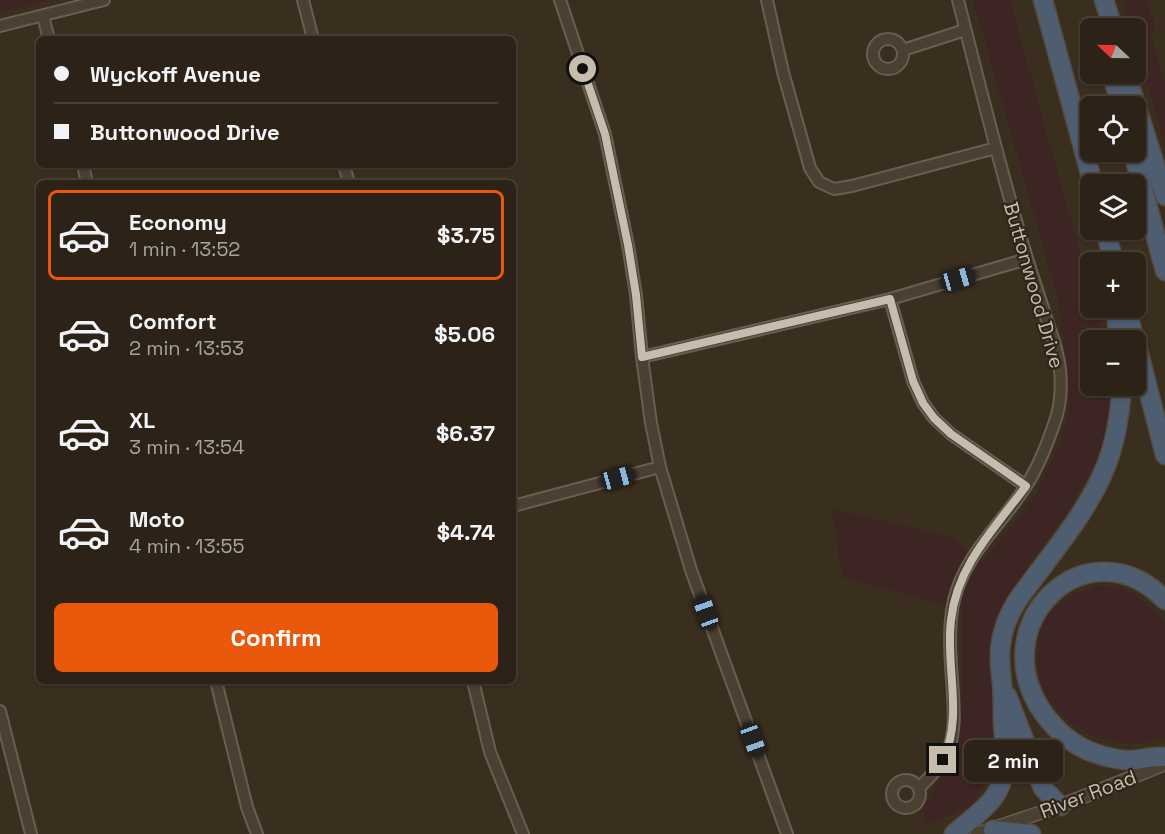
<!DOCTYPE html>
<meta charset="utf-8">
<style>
:root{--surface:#2c2217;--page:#342a20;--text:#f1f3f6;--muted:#a6a4a1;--line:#483f36;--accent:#ea580c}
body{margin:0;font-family:"Space Grotesk",sans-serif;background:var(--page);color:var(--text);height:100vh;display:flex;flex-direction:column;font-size:22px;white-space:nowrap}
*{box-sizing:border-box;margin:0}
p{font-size:20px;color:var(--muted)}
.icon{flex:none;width:33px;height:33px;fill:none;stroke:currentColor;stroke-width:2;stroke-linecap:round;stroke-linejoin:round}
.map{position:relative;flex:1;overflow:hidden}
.details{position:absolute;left:36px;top:180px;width:480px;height:504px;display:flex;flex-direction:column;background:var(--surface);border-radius:9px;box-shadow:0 2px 4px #0004,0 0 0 2px var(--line)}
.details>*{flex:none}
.hud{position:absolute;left:36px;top:36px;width:480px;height:132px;border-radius:9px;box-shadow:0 2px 4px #0004,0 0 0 2px var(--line);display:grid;align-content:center;height:132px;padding:0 18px;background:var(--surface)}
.needle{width:39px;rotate:292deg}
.controls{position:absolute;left:1080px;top:18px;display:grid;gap:12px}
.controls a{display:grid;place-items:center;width:66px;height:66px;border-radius:9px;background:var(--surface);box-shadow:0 2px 4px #0004,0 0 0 2px var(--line);font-size:30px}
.end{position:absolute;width:27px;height:27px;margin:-14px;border:8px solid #c7bdae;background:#111;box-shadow:0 0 0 3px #111}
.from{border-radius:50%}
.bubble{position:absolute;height:42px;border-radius:9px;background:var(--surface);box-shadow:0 2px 4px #0004,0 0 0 2px var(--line);font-size:20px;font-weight:700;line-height:42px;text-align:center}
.car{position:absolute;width:18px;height:36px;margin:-18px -9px;border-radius:8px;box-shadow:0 0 4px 2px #0007;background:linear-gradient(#222 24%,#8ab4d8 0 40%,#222 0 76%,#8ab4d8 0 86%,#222 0)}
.hud b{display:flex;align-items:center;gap:21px;height:57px;font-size:22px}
.hud b+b{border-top:2px solid var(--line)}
.hud i{width:15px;height:15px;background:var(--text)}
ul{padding:10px 0 0;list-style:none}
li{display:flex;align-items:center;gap:18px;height:90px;margin:0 12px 9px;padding:0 6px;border:3px solid transparent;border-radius:9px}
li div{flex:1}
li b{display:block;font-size:22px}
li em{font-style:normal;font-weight:700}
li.current{border-color:var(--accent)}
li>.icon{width:54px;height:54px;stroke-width:1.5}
.primary-button{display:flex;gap:12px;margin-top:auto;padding:12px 18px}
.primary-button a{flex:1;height:69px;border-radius:9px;background:var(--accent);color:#fff;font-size:24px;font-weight:700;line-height:69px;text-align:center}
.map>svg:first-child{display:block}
</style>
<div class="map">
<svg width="1165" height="834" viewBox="0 0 1165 834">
<rect width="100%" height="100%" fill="#3a2e1f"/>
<path fill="#3d2523" d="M0 0H51L0 13Z
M973 0H1010L1090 289V308H1096L1105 340H1090V386H1111V405L1101 452 1068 511 1028 567 999 613 989 661 995 734 990 775 972 806 924 825 923 807 957 754 961 718 962 609 842 577 832 509 950 537 983 562 1037 493 1061 440 1070 406 1058 299Z
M1122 0H1147L1155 27 1151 35 1165 84V145L1136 46V28H1130Z
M1096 586 1123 587 1147 603 1165 623V738L1144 743H1119L1090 735 1069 722 1047 698 1038 674 1037 639 1048 614 1071 595Z"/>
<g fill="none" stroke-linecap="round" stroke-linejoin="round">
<g stroke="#685e51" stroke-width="14">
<path id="minor" d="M303 0 313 39
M560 0 605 134 628 245 636 295 642 357 651 423 660 467 691 570 787 834
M767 0 783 72 810 168 819 182 834 189 852 186 996 148
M43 16 49 39
M0 26 104 0
M873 54a15 15 0 1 1 30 0a15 15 0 1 1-30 0Z
M903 50 965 30
M83 165 87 183
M344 165 349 183
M890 299 913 381 923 403 934 418 951 434 1026 486
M642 357 890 299 1027 259
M513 506 660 467
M216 681 247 807 257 834
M473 681 490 752 523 834
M0 711 31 834
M892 794a14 14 0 1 1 28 0a14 14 0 1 1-28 0Z
M919 788C931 776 943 764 949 748 955 731 954 712 953 694 951 663 947 630 954 600 965 554 1002 524 1026 486 1040 464 1049 440 1057 415 1062 396 1062 372 1057 353 1055 344 1052 335 1049 327 1042 304 1034 281 1027 258 1001 173 980 86 958 0"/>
</g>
<g stroke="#685e51" stroke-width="15">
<path id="tertiary" d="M977 834 1060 806 1165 764"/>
</g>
<g stroke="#554b3e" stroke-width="21">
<path id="motorway" d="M1043 0 1093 184
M1104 0 1113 28
M1112 74 1121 106
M1126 74 1165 196
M1133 152 1165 271
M1105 230 1114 262
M1119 308 1117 322 1119 340
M1126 308 1135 340
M1136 342 1165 455
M1165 600C1088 521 980 624 1044 714 1056 730 1070 743 1089 751 1102 756 1120 761 1133 760 1144 759 1155 756 1165 757
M1007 696 1043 788 1060 806
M993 830 1031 834
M954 834C967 822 984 811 994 797 1010 774 1004 747 1003 721 1003 709 1003 696 1002 684 1001 671 998 657 1001 643 1003 628 1009 614 1017 601 1048 557 1086 516 1106 466 1116 441 1120 413 1122 386"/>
</g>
<use href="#minor" stroke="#4a4133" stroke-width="10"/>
<use href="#tertiary" stroke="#4a4133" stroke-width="12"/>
<use href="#motorway" stroke="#4f5d71" stroke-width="18"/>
</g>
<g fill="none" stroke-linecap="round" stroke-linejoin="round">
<path stroke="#c7bdae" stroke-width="8" d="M583 69 605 134 628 245 636 295 642 357 890 299 913 381 923 403 934 418 951 434 1026 486C995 528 957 565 951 620 945 667 964 715 943 760"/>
</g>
<g text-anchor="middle" stroke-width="4.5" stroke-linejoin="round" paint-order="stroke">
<g font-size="20" fill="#c7bdae" stroke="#2f2519">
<text transform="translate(1034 285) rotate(74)" y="7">Buttonwood Drive</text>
<text transform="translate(1088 794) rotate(-21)" y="7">River Road</text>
</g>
</g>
</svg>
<div class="controls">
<a><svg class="needle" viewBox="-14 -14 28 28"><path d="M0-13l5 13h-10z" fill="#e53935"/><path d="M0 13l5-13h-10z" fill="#a6a4a1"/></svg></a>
<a><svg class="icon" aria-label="locate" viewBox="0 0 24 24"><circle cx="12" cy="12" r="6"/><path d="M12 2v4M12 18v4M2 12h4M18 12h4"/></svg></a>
<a><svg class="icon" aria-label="layers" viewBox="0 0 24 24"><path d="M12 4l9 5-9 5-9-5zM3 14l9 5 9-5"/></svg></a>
<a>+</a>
<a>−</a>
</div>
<i class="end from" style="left:583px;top:69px"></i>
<i class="end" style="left:943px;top:760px"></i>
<div class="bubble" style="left:964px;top:740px;width:99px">2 min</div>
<i class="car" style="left:958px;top:279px;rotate:74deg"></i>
<i class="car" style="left:618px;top:478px;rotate:75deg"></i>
<i class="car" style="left:706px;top:612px;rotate:340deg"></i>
<i class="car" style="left:753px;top:740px;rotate:160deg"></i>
<div class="hud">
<b><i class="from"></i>Wyckoff Avenue</b>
<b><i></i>Buttonwood Drive</b>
</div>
<section class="details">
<ul>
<li class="current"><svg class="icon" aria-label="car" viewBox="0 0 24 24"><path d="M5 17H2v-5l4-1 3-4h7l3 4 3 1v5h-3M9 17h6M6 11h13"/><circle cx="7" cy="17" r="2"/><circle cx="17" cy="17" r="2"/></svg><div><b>Economy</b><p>1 min · 13:52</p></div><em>$3.75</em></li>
<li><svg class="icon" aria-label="car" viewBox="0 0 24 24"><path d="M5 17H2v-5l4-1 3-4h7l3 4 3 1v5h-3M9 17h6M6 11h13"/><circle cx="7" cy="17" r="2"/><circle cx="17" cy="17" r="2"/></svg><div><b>Comfort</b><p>2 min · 13:53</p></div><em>$5.06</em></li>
<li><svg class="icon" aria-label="car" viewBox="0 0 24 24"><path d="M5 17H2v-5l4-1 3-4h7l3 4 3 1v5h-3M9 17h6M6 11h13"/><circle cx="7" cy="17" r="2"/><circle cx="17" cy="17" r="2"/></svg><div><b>XL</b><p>3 min · 13:54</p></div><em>$6.37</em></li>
<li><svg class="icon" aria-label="car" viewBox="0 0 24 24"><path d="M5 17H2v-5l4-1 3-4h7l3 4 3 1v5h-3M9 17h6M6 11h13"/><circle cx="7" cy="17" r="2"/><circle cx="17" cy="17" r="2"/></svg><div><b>Moto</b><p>4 min · 13:55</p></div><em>$4.74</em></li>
</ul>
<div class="primary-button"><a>Confirm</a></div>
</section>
</div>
